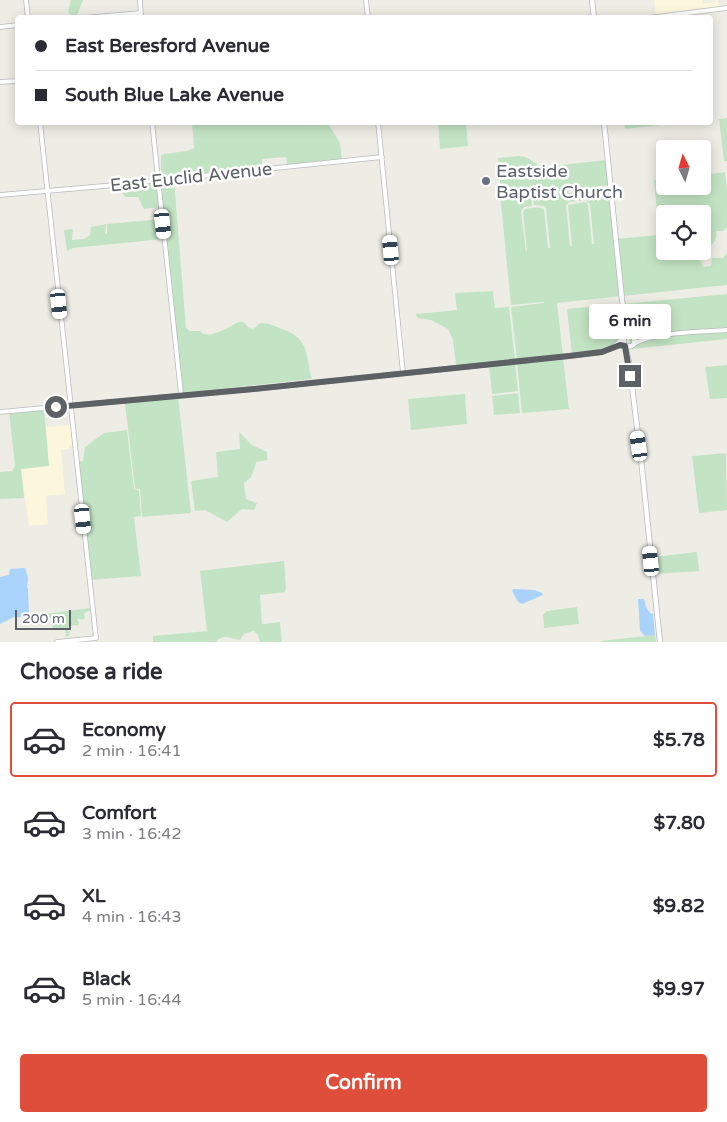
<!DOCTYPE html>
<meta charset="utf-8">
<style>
:root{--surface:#fff;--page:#f2f2f3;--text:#2b2b33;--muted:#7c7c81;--line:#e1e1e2;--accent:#df4e3a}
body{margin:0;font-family:"Varela Round",sans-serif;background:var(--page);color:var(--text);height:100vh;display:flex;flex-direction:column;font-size:19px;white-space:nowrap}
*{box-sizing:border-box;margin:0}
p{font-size:16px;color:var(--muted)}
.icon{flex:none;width:28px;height:28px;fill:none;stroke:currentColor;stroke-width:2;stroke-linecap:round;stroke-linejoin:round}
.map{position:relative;height:642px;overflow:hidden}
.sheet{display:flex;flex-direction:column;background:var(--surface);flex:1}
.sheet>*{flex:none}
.banner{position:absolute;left:15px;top:15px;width:698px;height:110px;border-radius:5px;box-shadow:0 2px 12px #0003;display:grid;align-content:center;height:110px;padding:0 20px;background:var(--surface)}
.needle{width:32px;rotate:355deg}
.buttons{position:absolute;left:656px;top:140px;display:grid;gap:10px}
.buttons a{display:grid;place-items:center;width:55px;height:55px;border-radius:5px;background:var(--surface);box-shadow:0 2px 12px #0003;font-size:25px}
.scale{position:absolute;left:15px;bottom:12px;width:56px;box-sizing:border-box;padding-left:5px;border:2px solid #5d6064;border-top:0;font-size:14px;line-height:18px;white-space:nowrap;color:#5d6064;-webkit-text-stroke:4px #fff;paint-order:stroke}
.end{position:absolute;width:22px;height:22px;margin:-11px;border:6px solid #5d6064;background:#fff;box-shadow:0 0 0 2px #fff}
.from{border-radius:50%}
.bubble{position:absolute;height:35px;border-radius:5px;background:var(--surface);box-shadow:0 2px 12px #0003;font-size:16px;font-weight:800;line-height:35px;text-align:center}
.car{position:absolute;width:15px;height:30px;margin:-15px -8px;border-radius:6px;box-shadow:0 0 4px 1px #0007;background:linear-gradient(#fff 24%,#345 0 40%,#fff 0 76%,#345 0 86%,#fff 0)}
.banner b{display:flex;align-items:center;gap:18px;height:48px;font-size:19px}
.banner b+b{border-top:1px solid var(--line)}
.banner i{width:12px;height:12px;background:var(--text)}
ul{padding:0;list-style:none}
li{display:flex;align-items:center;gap:15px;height:75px;margin:0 10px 8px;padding:0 10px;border:2px solid transparent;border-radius:5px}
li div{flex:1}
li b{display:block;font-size:19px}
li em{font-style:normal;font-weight:800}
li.on{border-color:var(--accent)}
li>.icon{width:45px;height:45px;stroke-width:1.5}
h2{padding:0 20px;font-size:22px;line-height:60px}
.action{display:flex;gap:10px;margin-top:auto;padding:10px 20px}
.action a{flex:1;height:58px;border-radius:5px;background:var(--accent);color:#fff;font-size:20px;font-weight:800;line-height:58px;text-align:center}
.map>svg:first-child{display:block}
</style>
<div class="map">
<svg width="727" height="642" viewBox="0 0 727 642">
<rect width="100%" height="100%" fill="#eeede5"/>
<path fill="#fcf6dc" d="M654 0H703V3L715 2 716 0H718L719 8 656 15Z
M72 425 74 446H69V449L61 450 65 494 46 496 48 524 29 526 21 469 49 466 46 427Z"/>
<path fill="#c3e4c4" d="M71 0H83L77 15H71L68 12Z
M727 118V161H724L719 119Z
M192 123H328L340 143 342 160 287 165 286 157 262 159V168L159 179 161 176V156L164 154 187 151 194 148Z
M438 123H466L468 146 440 149Z
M624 123H662V125L625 129Z
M519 156C530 156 534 165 544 167L606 160 608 185 576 190 504 197V199L531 197 532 206 524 207 521 212 526 251H527L523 212 525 209C531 208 539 206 544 209L548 248H550L546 208 543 206 534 205 533 197 576 192 577 201 570 202 566 205 570 246H572L568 205 586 202 588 205 592 244H594L590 204 586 200 579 201 577 192 608 187 621 296 557 303 563 356 517 361 511 307 544 303V302L511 305 499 184 500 183 498 158Z
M725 172 727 191V227L723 231H716C718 240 711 248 703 250L702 214H665V251H697L703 267 711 266 712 258H723L727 253V285L623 296 616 239 659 235 654 180 665 179V186H702L703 175Z
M174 180 186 328 190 331H200C208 341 229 327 238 322H244L248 327 253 329 260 323C269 323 274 326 282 329 311 339 305 356 312 379L182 393 160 182Z
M158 182 160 207 144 209 138 197H126L123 194 122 188 126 185Z
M162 219 164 239 73 248 67 251 64 230 73 229 72 240 84 239 90 235 91 227 106 224 105 234H107V224Z
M493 291 495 308 509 307 515 360 456 365 453 340 448 329 431 320 417 318 416 314 457 310 455 293Z
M727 294V339L631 349 623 304Z
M621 304 626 348 572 354 567 309Z
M563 358 569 409 522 413 517 363Z
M515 363 518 391 492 394 489 365Z
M727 365V398L710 399 705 367Z
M518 393 520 413 494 415 492 396Z
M465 394 467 424 411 430 408 399Z
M178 397 191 513 142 517 140 489H135L125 403Z
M44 409 49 466 21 469 24 498 0 499V472L12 471 15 466 9 412Z
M127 430 134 489 139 490 141 516 134 517 141 576 91 580 78 462 83 461 85 447 104 433Z
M239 432 252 445 267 452V460L256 462C254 471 252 479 244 483L246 499 257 503 254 510 242 509 227 522 205 510 195 511 191 481 218 477 216 452 240 449Z
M726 453 727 510 699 513 692 456Z
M697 552 699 571 656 574 654 557Z
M284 561 286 588 285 592 260 595 262 624 280 622 282 642H260L258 635 254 631 244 634 240 640C231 639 224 633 216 642H153V636L207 631 200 571Z
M577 607 579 624 544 628 543 615 547 611Z
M90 608 91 610 84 613 85 618 82 620 77 618 79 625 69 626 68 629 70 634 67 637 66 636 65 628 54 630 53 629 51 618 45 617 44 614Z
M655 635 656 642H601V641Z"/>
<path fill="#a9d3fa" d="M25 568 28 578 27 587 28 589 29 615 25 617H14L0 624V577L9 575 10 569Z
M513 589 535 590 542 593 543 595 522 604 518 602 512 591Z
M638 599H644L646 607 650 613 653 614 655 635 645 636 640 631Z"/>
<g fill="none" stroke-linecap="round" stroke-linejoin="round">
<g stroke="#b7babe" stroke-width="5.5">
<path id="tertiary" d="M26 0 28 18
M140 0 141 18
M366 0 368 18
M83 18 141 13
M648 18 727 8
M0 27 18 25
M0 82 18 81
M40 122 96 638 57 642
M152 122 181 394
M378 122 403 373
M0 195 104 186 382 157
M615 345 624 338
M633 345C648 332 705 332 727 330
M0 412 254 389 569 356 602 352 619 345H625"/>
</g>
<g stroke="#b6b9be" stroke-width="6">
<path id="secondary" d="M592 0 594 18
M604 122 622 300 626 325 631 336
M623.5 341a5.5 5.5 0 1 1 11 0a5.5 5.5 0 1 1-11 0Z
M625 346 629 362 641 459 660 642"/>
</g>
<use href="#tertiary" stroke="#fff" stroke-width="4"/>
<use href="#secondary" stroke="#fff" stroke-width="4.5"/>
</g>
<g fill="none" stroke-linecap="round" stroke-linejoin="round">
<path stroke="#5d6064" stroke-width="6" d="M56 407 254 389 569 356 602 352 620 345 625 346 630 376"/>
</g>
<circle fill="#6b7280" stroke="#fff" stroke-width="2" cx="486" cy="181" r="5"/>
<g text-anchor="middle" stroke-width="5" stroke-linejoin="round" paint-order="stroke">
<g font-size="18" fill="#5b616d" stroke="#fff" text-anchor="start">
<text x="496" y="177">Eastside<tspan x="496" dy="21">Baptist Church</tspan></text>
</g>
<g font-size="18" fill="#5d6064" stroke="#fff">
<text transform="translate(191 177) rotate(-6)" y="6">East Euclid Avenue</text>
</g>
</g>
</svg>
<div class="buttons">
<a><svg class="needle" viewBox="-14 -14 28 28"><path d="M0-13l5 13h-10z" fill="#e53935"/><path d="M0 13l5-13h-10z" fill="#7c7c81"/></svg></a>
<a><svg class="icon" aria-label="locate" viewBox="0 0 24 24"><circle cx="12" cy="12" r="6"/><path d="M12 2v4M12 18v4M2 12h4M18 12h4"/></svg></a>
</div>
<div class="scale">200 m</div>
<i class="end from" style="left:56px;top:407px"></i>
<i class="end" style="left:630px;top:376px"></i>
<div class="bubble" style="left:589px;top:304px;width:82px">6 min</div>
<i class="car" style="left:163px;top:224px;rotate:174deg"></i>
<i class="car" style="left:391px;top:250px;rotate:355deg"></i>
<i class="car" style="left:59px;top:304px;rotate:174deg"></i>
<i class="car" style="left:639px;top:446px;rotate:352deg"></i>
<i class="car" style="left:83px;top:519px;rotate:174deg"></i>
<i class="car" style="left:651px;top:561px;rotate:354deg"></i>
<div class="banner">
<b><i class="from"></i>East Beresford Avenue</b>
<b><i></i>South Blue Lake Avenue</b>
</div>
</div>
<section class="sheet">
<h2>Choose a ride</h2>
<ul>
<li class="on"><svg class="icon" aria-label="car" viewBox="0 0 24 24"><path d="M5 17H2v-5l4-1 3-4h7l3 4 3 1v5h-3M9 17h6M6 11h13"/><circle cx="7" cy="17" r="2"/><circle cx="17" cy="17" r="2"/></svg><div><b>Economy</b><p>2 min · 16:41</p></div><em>$5.78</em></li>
<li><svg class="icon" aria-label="car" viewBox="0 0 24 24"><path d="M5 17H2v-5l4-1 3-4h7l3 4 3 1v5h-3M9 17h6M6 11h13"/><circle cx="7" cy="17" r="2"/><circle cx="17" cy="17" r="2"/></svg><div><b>Comfort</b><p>3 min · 16:42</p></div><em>$7.80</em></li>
<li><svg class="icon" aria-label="car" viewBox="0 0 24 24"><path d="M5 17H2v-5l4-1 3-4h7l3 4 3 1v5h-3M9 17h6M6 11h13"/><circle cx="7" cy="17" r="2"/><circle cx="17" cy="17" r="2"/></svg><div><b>XL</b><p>4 min · 16:43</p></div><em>$9.82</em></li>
<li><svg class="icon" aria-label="car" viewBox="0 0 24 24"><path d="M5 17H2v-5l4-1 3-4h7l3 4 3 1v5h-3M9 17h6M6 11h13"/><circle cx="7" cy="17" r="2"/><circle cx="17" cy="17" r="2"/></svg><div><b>Black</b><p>5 min · 16:44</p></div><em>$9.97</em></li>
</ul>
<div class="action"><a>Confirm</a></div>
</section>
